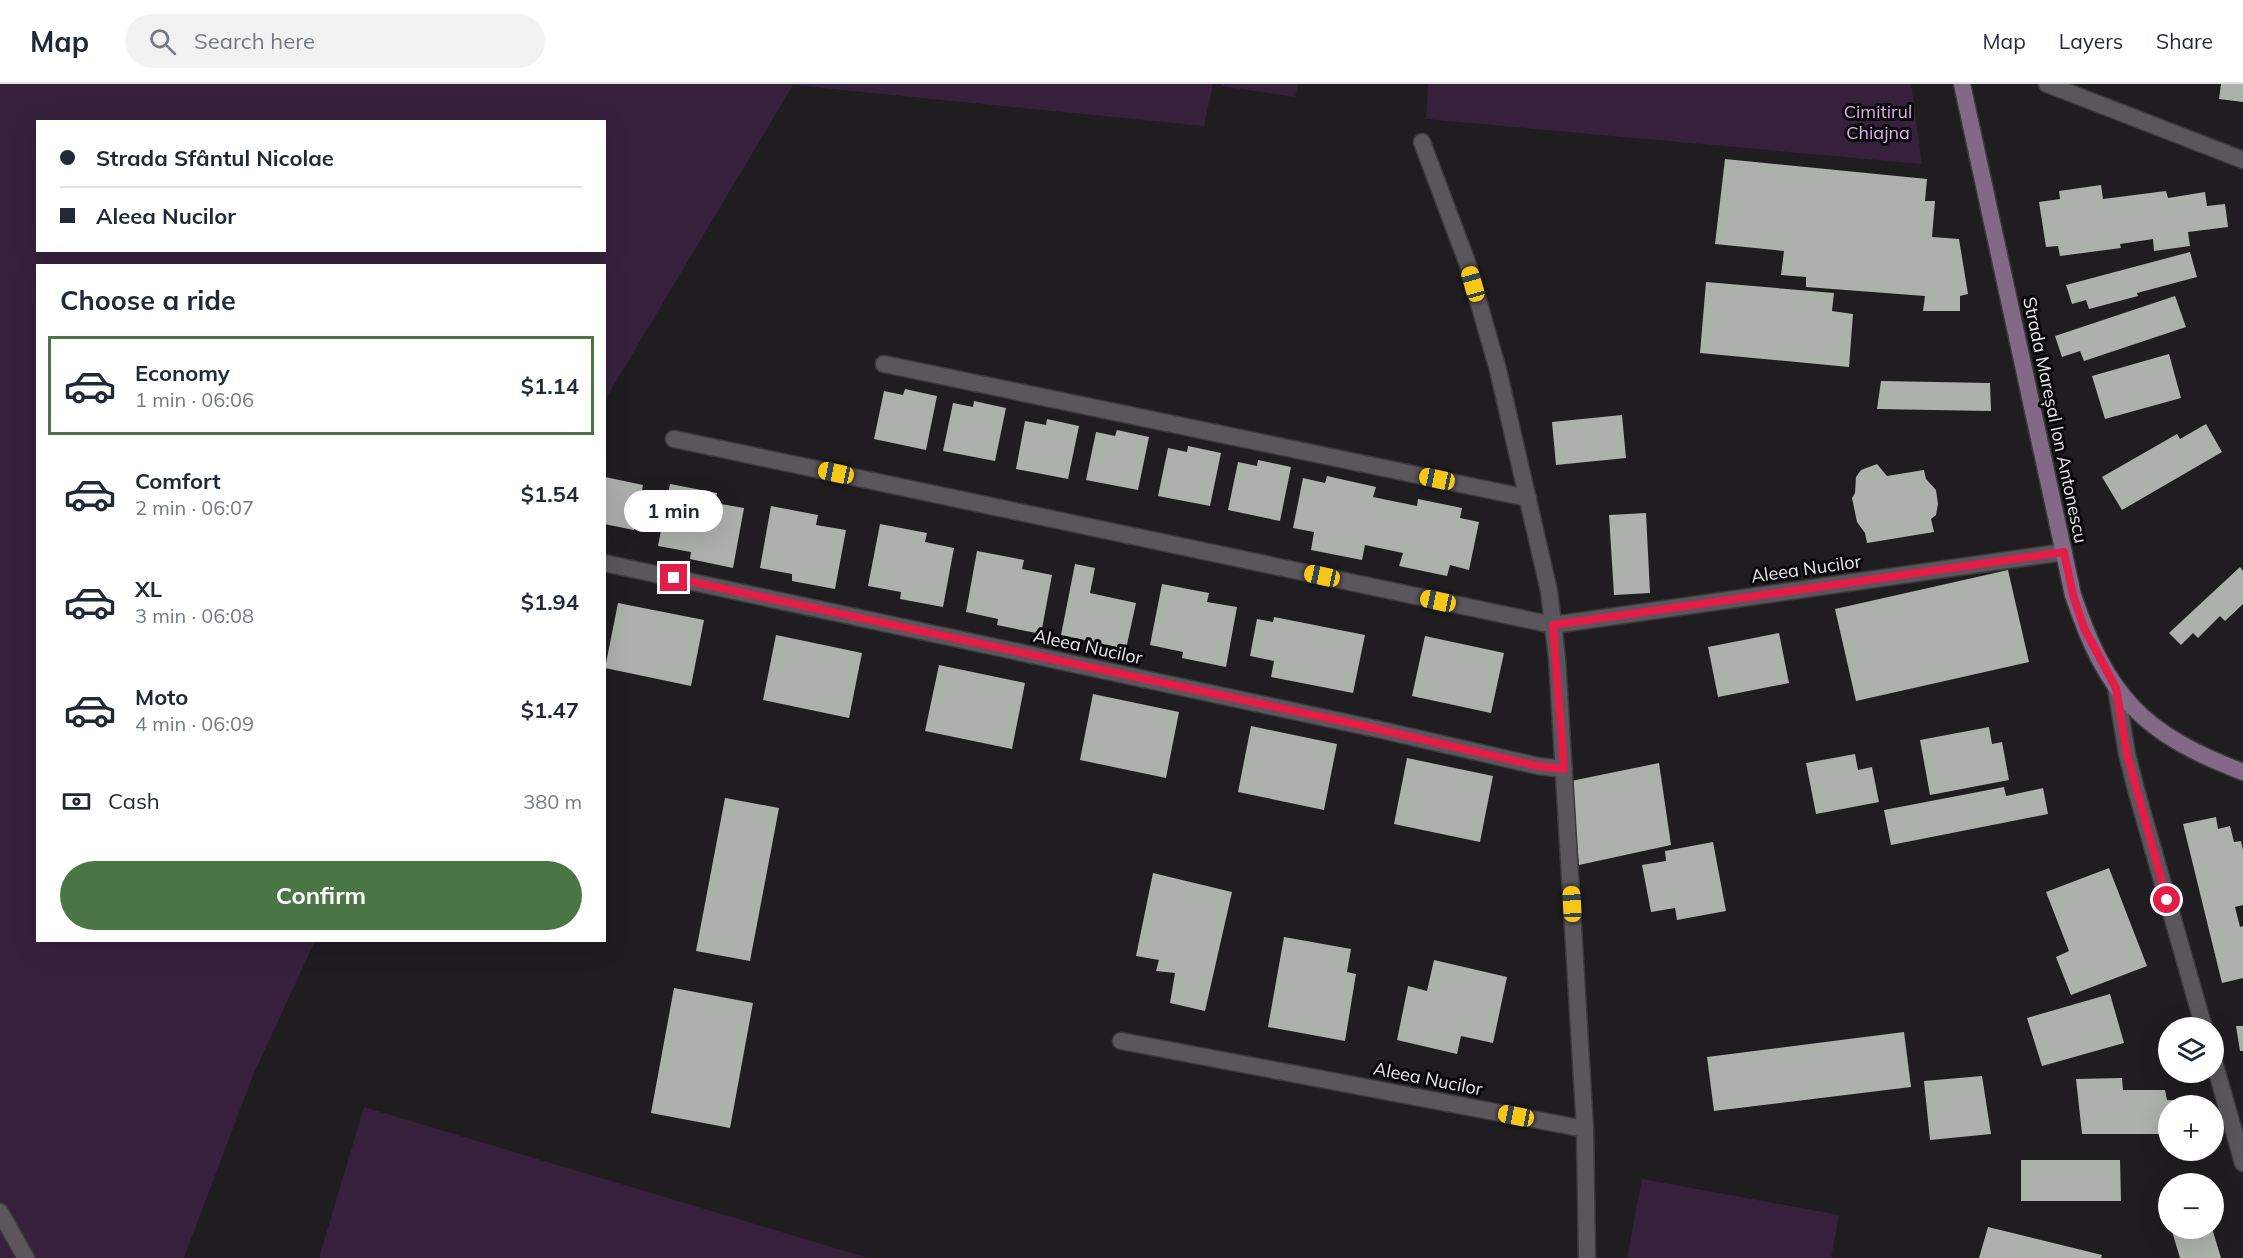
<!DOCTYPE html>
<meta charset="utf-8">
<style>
:root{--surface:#fff;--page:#f2f2f3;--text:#1f2937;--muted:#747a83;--line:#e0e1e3;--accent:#4a7544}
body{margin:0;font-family:Mulish,sans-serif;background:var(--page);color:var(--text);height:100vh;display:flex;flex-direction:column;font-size:22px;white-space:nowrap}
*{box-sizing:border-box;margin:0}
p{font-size:20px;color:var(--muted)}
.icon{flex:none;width:33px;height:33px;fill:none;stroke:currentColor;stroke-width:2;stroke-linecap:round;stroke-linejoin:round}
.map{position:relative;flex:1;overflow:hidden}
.drawer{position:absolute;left:36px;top:180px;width:570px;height:678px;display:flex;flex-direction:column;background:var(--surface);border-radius:0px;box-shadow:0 6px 24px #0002}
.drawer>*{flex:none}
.guide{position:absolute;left:36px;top:36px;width:570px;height:132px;border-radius:0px;box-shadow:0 6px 24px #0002;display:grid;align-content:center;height:132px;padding:0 24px;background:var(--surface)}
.fabs{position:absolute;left:2158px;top:933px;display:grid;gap:12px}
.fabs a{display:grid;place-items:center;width:66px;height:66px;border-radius:50%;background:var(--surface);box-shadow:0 6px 24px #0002;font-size:30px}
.end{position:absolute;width:27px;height:27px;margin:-14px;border:8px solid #e11d48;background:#fff;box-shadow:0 0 0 3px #fff}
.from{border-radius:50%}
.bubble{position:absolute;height:42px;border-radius:21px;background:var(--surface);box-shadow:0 6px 24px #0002;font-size:20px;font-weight:700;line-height:42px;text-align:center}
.car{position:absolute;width:18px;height:36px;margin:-18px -9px;border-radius:8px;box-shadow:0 0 4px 2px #0007;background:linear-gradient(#f5c518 24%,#345 0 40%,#f5c518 0 76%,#345 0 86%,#f5c518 0)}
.guide b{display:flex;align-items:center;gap:21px;height:57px;font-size:22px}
.guide b+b{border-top:2px solid var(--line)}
.guide i{width:15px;height:15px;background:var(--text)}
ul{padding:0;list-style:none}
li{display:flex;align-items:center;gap:18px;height:99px;margin:0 12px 9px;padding:0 12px;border:3px solid transparent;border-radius:0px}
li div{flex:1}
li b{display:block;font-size:22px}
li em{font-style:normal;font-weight:700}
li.selected{border-color:var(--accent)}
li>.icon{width:54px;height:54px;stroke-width:1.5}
h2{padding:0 24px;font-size:27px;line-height:72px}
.pay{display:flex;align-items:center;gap:15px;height:66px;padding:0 24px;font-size:22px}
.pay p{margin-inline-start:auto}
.button{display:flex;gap:12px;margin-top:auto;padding:12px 24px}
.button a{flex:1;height:69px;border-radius:36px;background:var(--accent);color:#fff;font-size:24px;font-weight:700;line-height:69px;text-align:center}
header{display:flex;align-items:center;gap:36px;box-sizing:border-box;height:84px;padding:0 30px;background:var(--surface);border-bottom:2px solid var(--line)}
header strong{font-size:28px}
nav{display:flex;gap:33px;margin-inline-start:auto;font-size:21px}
.search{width:420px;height:54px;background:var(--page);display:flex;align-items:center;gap:15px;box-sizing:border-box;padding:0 21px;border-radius:33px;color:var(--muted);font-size:22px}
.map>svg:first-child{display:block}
</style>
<header>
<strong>Map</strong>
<div class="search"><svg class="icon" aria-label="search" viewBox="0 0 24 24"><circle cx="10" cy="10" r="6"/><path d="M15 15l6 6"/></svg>Search here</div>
<nav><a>Map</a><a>Layers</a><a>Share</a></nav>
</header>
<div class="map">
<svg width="2243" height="1174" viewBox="0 0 2243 1174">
<rect width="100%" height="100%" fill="#201d21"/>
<path fill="#37203c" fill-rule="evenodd" d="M0 0H1213L1204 42 793 1 605 316 604 182H38V856L315 857 253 991 184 1174H0ZM38 38H604V166H38Z
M1222 0H1298L1295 13 1221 2Z
M1428 0H1911L1922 80 1426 35Z
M364 1023 868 1174H319Z
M1642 1095 1839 1131 1831 1174H1627Z"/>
<path fill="#adb1ac" d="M2221 0H2243V18L2219 15Z
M1725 75 1927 95 1925 117H1935L1932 153 1959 155 1968 210 1960 212V227H1923L1925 212 1806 203V193L1781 191 1784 167 1715 160Z
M2101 101 2103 115 2166 107 2168 114 2205 108 2207 122 2225 120 2228 143 2188 148 2190 162 2154 167 2153 155 2120 160 2121 164 2060 172 2058 162 2046 163 2039 118 2060 115 2059 107Z
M2190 168 2197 193 2137 209 2138 212 2089 225 2086 216 2072 220 2066 201Z
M1706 198 1834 209 1832 227 1853 230 1849 283 1700 269Z
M2175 212 2186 243 2084 277 2080 267 2062 273 2055 252Z
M2169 270 2181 314 2105 335 2092 292Z
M1881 297 1990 299 1991 327 1877 325Z
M905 305 937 312 926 366 874 355 884 307 903 311Z
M974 317 1006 324 995 377 943 367 953 319 973 323Z
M1622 331 1626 374 1556 381 1552 338Z
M1047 335 1079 342 1068 395 1016 385 1025 337 1046 341Z
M2206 340 2222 368 2122 426 2102 393 2177 350 2180 355Z
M1117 346 1149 353 1138 406 1086 396 1096 348 1115 352Z
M1188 362 1221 369 1210 422 1158 412 1168 364 1187 368Z
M1258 376 1291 383 1280 437 1228 426 1238 378 1257 382Z
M1877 380 1887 392 1924 386 1926 395 1936 406 1938 420 1936 431 1931 435 1934 448 1867 459 1865 449 1857 438 1852 414 1855 409 1856 393 1861 386Z
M1327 392 1376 403 1373 413 1417 422 1418 415 1462 424 1460 434 1479 438 1469 486 1450 481 1447 492 1399 482 1403 469 1365 461 1362 476 1311 466 1314 448 1293 444 1303 394 1325 399Z
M605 393 643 401 634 446 604 440Z
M670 400 717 409 715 419 744 424 733 484 690 475 691 468 658 462Z
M771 422 818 431 816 441 846 446 835 505 792 497V490L760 484Z
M1646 429 1650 509 1614 511 1609 431Z
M880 440 927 449 925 458 954 464 943 523 900 515 901 508 868 502Z
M977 467 1024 476 1022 485 1052 491 1041 550 997 541 998 535 966 528Z
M1075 480 1095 484 1090 509 1136 519 1126 565 1061 551Z
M2240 483 2243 487V520L2225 537 2220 532 2198 554 2193 549 2181 561 2169 549Z
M2008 486 2029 578 1856 617 1835 525Z
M1162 500 1209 509 1207 518 1237 523 1226 583 1182 574 1183 568 1150 561Z
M618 519 704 536 691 602 605 584Z
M1274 533 1365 551 1353 609 1271 593 1274 577 1250 572 1257 535 1273 538Z
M1779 549 1789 599 1718 613 1708 563Z
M776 551 862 569 849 634 763 616Z
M1425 552 1504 569 1491 629 1412 612Z
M939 581 1025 599 1012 665 925 647Z
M1093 610 1179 628 1166 694 1080 676Z
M1251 642 1337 660 1324 726 1238 708Z
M1989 643 1992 660 2002 658 2009 696 1930 711 1920 656Z
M1855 670 1858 686 1872 683 1879 718 1816 730 1806 679Z
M1407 674 1493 692 1480 758 1394 740Z
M1659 679 1671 761 1579 781 1571 697Z
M2004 703 2006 712 2043 704 2048 730 1891 761 1884 726Z
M725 714 779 724 750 877 696 867Z
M2216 733 2218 745 2230 742 2234 758 2241 757 2243 766V821L2235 823 2240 843 2243 842V894L2222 899 2183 740Z
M1713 758 1726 827 1677 836 1675 824 1651 828 1642 781 1666 777 1665 767Z
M2109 784 2147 882 2071 911 2056 873 2069 867 2046 808Z
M1153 789 1232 808 1205 927 1170 919 1175 889 1156 887 1159 876 1136 872Z
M1284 853 1351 865 1347 888 1356 890 1345 957 1268 943Z
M1434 876 1507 893 1493 959 1461 952 1457 970 1397 956 1408 902 1427 907Z
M674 904 753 919 730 1044 651 1029Z
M2110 910 2124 959 2042 982 2027 934Z
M2236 942H2243V967H2240Z
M1904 948 1911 1003 1714 1027 1707 973Z
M1982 992 1991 1050 1930 1056 1924 997Z
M2122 994 2123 1006H2165L2167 1016 2181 1017 2182 1022H2169V1050H2082L2076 995Z
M2021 1076H2120L2121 1117H2021Z
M1988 1143 2102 1171 2101 1174H1979Z
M2171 1144H2212L2221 1174H2180Z"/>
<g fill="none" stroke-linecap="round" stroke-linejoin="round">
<g stroke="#3c3a3c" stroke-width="19">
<path id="service" d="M1585 1045 1587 1174"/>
</g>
<g stroke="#3c3a3c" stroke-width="19">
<path id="minor" d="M884 280 1528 414
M674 355 1553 541 2064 468
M604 479 1377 645 1538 682 1564 685
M2116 604 2127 670 2137 709 2204 944
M1121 957 1585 1045 1557 574 1549 507 1498 286 1467 178 1422 58
M2214 978 2243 1079"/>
</g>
<g stroke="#3c3a3c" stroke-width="19">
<path id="tertiary" d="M2047 0 2243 76
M0 1128 26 1174"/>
</g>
<g stroke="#3c3a3c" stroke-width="19">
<path id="secondary" d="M1962 0 2073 511C2107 613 2143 650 2243 688"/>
</g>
<use href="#service" stroke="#5a565b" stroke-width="16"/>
<use href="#minor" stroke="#5a565b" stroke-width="16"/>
<use href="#tertiary" stroke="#5a565b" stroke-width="16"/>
<use href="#secondary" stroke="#826a86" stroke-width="16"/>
</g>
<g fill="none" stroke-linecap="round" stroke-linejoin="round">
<path stroke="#e11d48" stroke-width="8" d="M674 494 1355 640 1538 682 1564 685 1553 541 2064 468 2073 511 2084 544 2116 604 2127 670 2167 816"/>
</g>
<g text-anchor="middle" stroke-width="6" stroke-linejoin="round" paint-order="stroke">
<g font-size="18" fill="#dfaee9" stroke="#09080a">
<text x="1878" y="34">Cimitirul<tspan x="1878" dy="21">Chiajna</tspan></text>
</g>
<g font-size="18" fill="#ebe9eb" stroke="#09080a">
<text transform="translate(2055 336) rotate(78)" y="6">Strada Mareșal Ion Antonescu</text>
<text transform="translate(1806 485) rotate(-8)" y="6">Aleea Nucilor</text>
<text transform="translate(1088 563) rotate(12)" y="6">Aleea Nucilor</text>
<text transform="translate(1428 995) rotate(11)" y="6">Aleea Nucilor</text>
</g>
</g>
</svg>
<div class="fabs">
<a><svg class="icon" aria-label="layers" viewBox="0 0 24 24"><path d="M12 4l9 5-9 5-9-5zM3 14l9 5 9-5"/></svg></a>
<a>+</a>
<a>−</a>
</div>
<i class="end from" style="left:2167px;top:816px"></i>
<i class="end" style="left:674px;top:494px"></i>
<div class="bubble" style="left:624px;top:406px;width:99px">1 min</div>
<i class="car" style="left:1473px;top:200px;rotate:344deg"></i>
<i class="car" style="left:836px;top:389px;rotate:282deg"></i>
<i class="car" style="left:1437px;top:395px;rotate:282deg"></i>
<i class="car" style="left:1322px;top:492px;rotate:282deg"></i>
<i class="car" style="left:1438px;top:517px;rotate:282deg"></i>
<i class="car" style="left:1572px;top:820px;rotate:357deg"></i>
<i class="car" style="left:1516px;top:1032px;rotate:281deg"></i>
<div class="guide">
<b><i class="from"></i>Strada Sfântul Nicolae</b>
<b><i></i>Aleea Nucilor</b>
</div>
<section class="drawer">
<h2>Choose a ride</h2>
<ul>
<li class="selected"><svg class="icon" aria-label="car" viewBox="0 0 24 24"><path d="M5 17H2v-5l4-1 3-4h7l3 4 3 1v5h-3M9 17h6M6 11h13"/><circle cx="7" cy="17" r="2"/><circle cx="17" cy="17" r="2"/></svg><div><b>Economy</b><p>1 min · 06:06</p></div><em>$1.14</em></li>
<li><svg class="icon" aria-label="car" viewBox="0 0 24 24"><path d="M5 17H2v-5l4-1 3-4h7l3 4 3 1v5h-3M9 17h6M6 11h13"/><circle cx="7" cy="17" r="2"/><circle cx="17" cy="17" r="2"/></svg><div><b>Comfort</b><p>2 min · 06:07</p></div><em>$1.54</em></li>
<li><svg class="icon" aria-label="car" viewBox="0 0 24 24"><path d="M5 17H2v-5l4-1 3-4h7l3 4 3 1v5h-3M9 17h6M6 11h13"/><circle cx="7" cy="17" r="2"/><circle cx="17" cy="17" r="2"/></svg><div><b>XL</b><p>3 min · 06:08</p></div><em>$1.94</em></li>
<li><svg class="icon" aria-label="car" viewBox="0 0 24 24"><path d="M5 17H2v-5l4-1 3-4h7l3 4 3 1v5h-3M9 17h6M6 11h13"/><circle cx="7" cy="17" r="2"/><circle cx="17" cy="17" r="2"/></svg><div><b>Moto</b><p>4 min · 06:09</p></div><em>$1.47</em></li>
</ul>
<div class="pay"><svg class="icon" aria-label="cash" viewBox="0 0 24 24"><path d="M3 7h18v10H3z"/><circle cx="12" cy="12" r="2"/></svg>Cash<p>380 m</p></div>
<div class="button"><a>Confirm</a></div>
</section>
</div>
